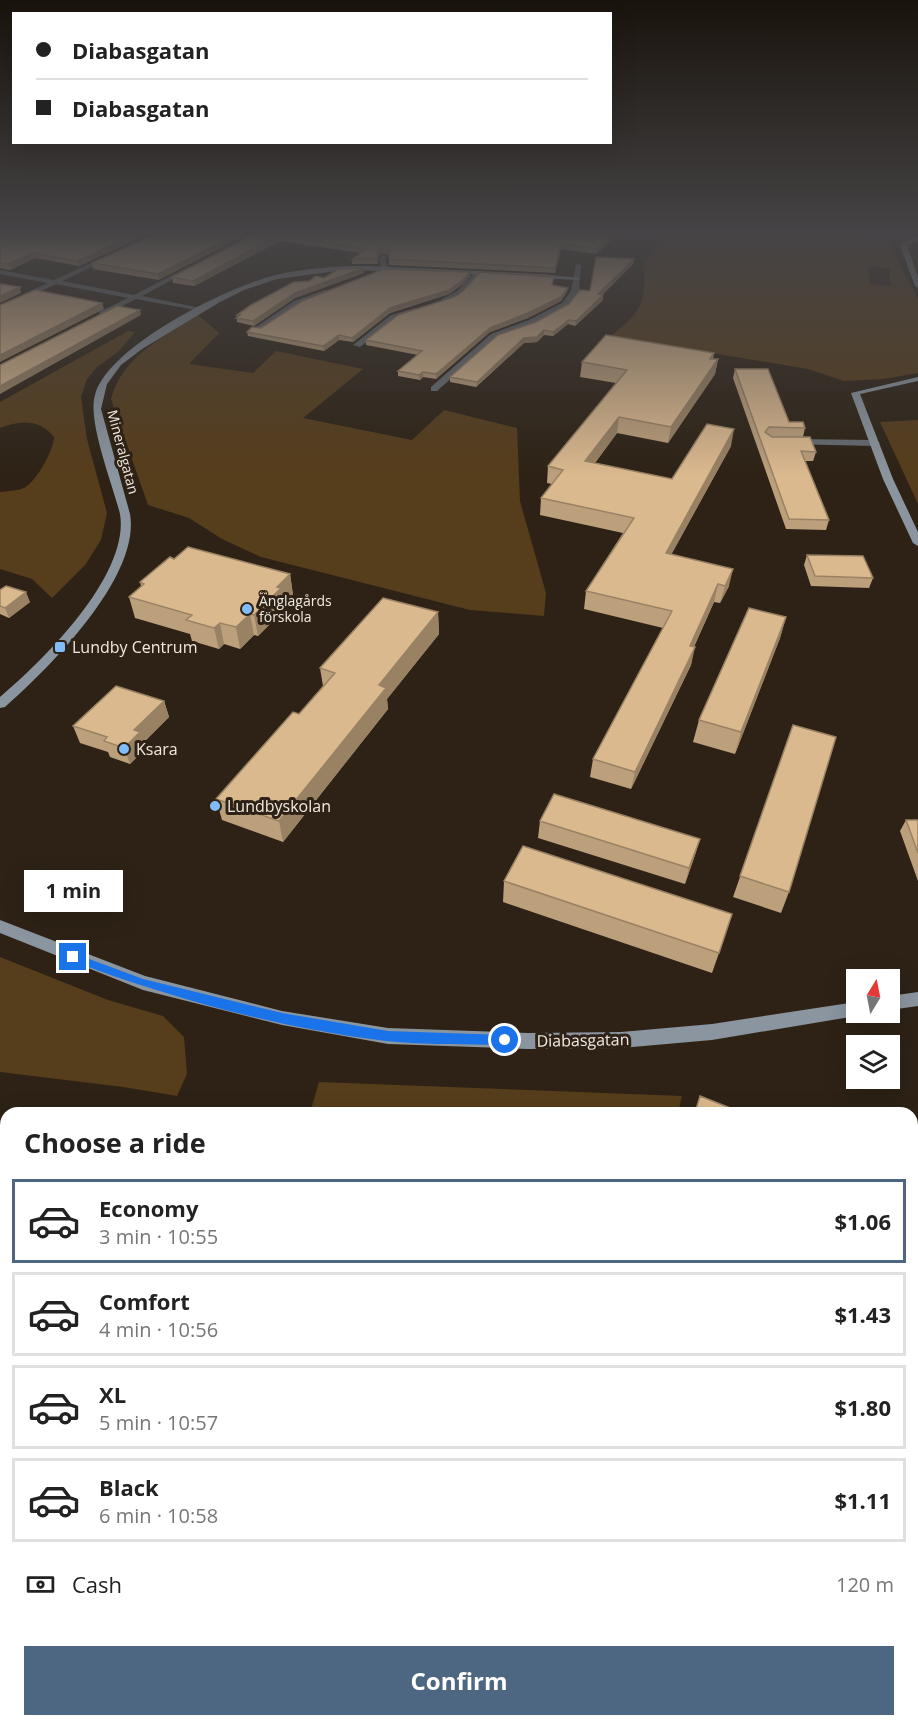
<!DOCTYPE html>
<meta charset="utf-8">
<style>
:root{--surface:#fff;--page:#f6f6f6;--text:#222;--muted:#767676;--line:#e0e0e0;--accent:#4d6783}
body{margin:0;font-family:"Open Sans",sans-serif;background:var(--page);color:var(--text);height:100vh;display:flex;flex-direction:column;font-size:22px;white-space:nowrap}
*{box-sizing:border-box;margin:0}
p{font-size:20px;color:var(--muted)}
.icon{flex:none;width:33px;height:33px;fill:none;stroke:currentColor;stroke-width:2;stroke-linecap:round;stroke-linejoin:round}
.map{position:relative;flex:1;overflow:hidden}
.details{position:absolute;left:0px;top:1107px;width:918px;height:620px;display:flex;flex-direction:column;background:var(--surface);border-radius:18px 18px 0 0;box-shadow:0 6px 24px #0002}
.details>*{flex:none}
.banner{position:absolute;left:12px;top:12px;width:600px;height:132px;border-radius:0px;box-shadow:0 6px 24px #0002;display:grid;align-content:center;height:132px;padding:0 24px;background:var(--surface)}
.needle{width:39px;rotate:10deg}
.fabs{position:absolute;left:846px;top:969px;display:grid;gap:12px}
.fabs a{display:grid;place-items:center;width:54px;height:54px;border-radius:0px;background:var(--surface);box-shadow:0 6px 24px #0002;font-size:30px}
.end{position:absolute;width:27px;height:27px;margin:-14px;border:8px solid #1a73e8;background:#fff;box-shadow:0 0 0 3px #fff}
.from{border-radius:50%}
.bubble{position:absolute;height:42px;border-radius:0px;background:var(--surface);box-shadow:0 6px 24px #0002;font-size:20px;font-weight:700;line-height:42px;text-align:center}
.banner b{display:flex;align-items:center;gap:21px;height:57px;font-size:22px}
.banner b+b{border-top:2px solid var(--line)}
.banner i{width:15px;height:15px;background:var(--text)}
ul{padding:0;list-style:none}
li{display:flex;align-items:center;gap:18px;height:84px;margin:0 12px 9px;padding:0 12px;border:3px solid var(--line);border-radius:0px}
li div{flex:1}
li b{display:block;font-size:22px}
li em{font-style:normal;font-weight:700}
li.selected{border-color:var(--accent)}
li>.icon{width:54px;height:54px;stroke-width:1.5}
h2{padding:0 24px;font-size:27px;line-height:72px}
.pay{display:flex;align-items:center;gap:15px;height:66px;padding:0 24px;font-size:22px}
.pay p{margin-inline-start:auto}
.action{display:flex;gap:12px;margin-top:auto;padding:12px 24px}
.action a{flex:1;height:69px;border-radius:0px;background:var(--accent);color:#fff;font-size:24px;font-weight:700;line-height:69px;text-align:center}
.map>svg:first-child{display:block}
</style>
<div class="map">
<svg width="918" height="1726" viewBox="0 0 918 1726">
<rect width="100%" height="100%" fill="#2d2215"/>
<path fill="#563d1b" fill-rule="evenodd" d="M667 235H849L885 239 892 241V250L918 299V373L883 379 844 381 808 369 611 336C644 310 646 302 644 261ZM868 266 889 268 891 286 870 285Z
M198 315 219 333 189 364 253 373 276 351 363 369 303 418 412 440 444 410 517 428 520 501 546 593 544 616 470 610 261 557 222 539 189 518 148 505 111 399C123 355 162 339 198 315Z
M128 331 135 332 118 352 97 367 87 379 81 397 87 439 107 513 101 540 85 565 52 598 32 579 0 569V492C9 491 20 491 27 486 38 478 54 449 54 437 39 419 21 420 0 428V402Z
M918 420V504L880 422Z
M0 957 108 1000 163 1016 184 1037 187 1074 177 1096 123 1087 0 1072Z
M319 1082 682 1096 678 1113H310Z
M912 1307 918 1310V1435L912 1432Z
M0 1420 6 1424V1720L42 1721 38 1726H0Z
M448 1721H767L766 1726H458Z"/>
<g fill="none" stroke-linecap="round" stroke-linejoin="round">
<path fill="#666c72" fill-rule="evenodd" d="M109 255 111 258 62 281 134 295 190 266 192 269 142 296 205 309 201 311 136 299 102 316 99 312 128 298 56 284 0 310V305L48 283 0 274V270L54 280Z
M382 255 387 256 385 259 388 268 372 279H368V277L381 267 379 259Z
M576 264 581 265 579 291 568 307 535 324 497 338 437 391H431V387L491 334 529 320 562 303 571 291Z
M476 271 481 272C472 284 460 303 442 303V299L457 291Z
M325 290 332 292 300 305 260 331 253 329 294 301Z
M416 308 419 312 397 319 360 347 353 345 391 315Z
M791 439 875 440 880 443 875 446 788 444 786 442Z"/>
<path fill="#8b959f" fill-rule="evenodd" d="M918 237V241L907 245 918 277V288L915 286 901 248 902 243Z
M367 266 541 274 580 278 577 280 435 272 344 270 277 279 244 290 220 302 142 349 121 365 107 384 101 409 130 514C141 577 48 669 5 707L0 708V697C43 661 130 575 120 514 113 485 87 421 95 395 108 346 229 286 276 275 306 268 336 266 367 266Z
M918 377V381L860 394 893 479 918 532V546L913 543 883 479 851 393Z
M0 920 145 976 282 1011 388 1028 528 1033 621 1032 712 1024 856 1002V1012H863L856 1016 712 1040 621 1048 528 1049 388 1044 282 1025 143 990 0 933Z
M918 992V1006L890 1010V996Z"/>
</g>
<path fill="#bc9f7b" d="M0 235H146L79 266 35 258 10 270 0 268Z
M153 235 159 280 93 269 92 263Z
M252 235H617L596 254 561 249 555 273 389 265V255L382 253 378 257V264H352V259L361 253 280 241 194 286 173 283 172 277Z
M634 263 602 295 603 300 575 326 568 324 553 336 544 335 537 342 524 343 476 387 450 382V377L536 322 569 304Z
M470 272V276L463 284 449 294 390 313 353 342 339 340 324 351 248 336 247 332Z
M364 273 295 298 254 326 237 322V315L309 281 324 278Z
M553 281 552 285 567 292 561 301 528 318 490 332 436 379 423 377 420 380 398 376V371L418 355 366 345V340Z
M714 353 713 359H718L715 374 668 443 617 433 595 463 672 479 731 446 671 554 729 586 720 603 714 602 694 647 691 665 631 789 590 777 593 759 663 628 584 609 586 591 623 533 540 515 541 498 552 484 547 483 548 466 616 383 580 377 582 362Z
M735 369 789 422 805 428 803 437 816 452 813 461H805L829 520 826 530 786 529 733 378Z
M807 555 873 578 869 588 811 586 804 565Z
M290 574 293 595 284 605 285 609 258 636 254 635 240 649 224 644 219 649 192 641 190 634 135 618 129 597 141 586 140 582Z
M0 590 30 602 9 618 0 614Z
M438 612 439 634 387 699 388 709 283 842 222 820 216 799 299 714 323 686 320 668Z
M786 617 780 638 735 754 693 742 699 720Z
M164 701 169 717 144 742 146 748 130 764 110 757 108 752 80 743 73 726Z
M793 725 789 892 781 913 733 897Z
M906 820H918V881L900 831Z
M540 821 700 839 695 855 685 884 538 838Z
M504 881 719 953 712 973 503 902Z
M6 1137V1208L0 1204V1144Z
M912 1179 918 1182V1266L912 1263Z
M798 1720H912L911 1726H797Z"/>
<path fill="#998264" d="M134 235H146L79 266 77 261Z
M235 235H246L159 280 158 274Z
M279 235 280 241 194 286 193 281Z
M612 235H617L596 254V249Z
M382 247V253L377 258V252Z
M34 253 35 258 10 270 8 264Z
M634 259V263L598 299V294Z
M364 268V273L295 298 254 326 253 321 295 293Z
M470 272V276L463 284 449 294 390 313 353 342 352 338 390 308Z
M20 287 21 293 0 303V296Z
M568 288 567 292 561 301 528 318 490 332 436 379V374L490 328Z
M603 295V300L575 326 576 321Z
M102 303 104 309 0 362V355Z
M140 310 141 315 0 394V386Z
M569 320 568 324 553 336V332Z
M544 330V335L537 342 524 343 476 387 477 382 524 338Z
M339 335V340L324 351 323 346Z
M718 359 715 374 668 443 671 427Z
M423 372V377L420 380 419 375Z
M619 417 617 433 584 477 585 461Z
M734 429 731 446 663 570 666 553Z
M733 569 729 586 720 603 725 586Z
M290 574 293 595 284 605 285 609 258 636 254 615 277 587Z
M718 584 714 602 686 664 690 646Z
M26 592 30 602 9 618 5 608Z
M438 612 439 634 387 699 388 709 283 842 279 821 379 685Z
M250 614 254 635 240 649 236 627Z
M786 617 780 638 735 754 741 732Z
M220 623 224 644 219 649 214 628Z
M695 647 691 665 631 789 635 772Z
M164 701 169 717 144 742 146 748 130 764 124 748 134 730Z
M700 839 695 855 685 884 689 868Z
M128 1720H137L135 1726H125Z"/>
<path fill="#dbb98f" stroke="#998264" stroke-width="1.5" d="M0 235H134L77 261 34 253 8 264 0 263Z
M153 235H235L158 274 92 263Z
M252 235H612L596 249 561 244 555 268 389 259V250L382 247 377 252 378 259H352L367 249 279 235 193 281 172 277Z
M596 257 634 259 598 294 603 295 576 321 569 320 553 332 544 330 537 337 524 338 477 382 450 377 498 335 536 322 569 304 580 290 590 291Z
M364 268 295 293 253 321 236 318 240 315H237L251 305 294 282 309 281 316 276 324 278 338 269Z
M384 269 470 272 463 280 449 290 390 308 352 338 339 335 323 346 247 332 252 327 261 328 302 301Z
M480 272 554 277 552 285 568 288 561 297 528 313 490 328 436 374 423 372 419 375 398 371 422 351 366 340 398 315 454 297 463 291Z
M0 284 20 287 0 296Z
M35 290 102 303 0 355V305Z
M117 306 140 310 0 386V365Z
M606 335 714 353 710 359H718L671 427 619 417 585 461 672 479 707 424 734 429 666 553 733 569 725 586 718 584 690 646 695 647 635 772 593 759 672 611 586 591 634 518 541 498 563 470 548 466 627 370 582 362Z
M735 369H768L789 422H803L805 428 769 427 765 432 772 437H810L816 452 801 451 829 520 789 519Z
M188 547 290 574 277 587 281 588 254 615 250 614 236 627 220 623 214 628 186 620 192 615 129 597 144 584 140 582 170 557 174 559Z
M807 555 863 556 873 578 815 576Z
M6 586 26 592 5 608 0 606V590Z
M383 598 438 612 379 685 386 688 279 821 216 799 293 712 299 714 335 673 320 668Z
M749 608 786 617 741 732 699 720Z
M116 686 164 701 134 730 140 732 124 748 104 741 107 737 73 726Z
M793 725 836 737 789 892 740 876Z
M554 794 700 839 689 868 540 821Z
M906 820H918V853Z
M523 846 732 914 719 953 504 881Z
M700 1096 743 1113H695Z
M6 1137V1200L0 1196V1144Z
M912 1179 918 1182V1244L912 1242Z
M0 1265 6 1269V1370L0 1367Z
M912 1440 918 1443V1663L912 1719Z
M91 1720H128L125 1726H88Z
M814 1720H912L911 1726H813Z"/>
<linearGradient id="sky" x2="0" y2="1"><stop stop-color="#19130c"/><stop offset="0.49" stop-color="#464446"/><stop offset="1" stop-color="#464446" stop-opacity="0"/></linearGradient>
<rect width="918" height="476" fill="url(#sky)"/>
<path fill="#1a73e8" d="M73 953 143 979 282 1013 388 1031 505 1035 511 1040 505 1045C466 1044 425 1045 386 1041 278 1028 171 998 69 960L68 957Z"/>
<g fill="#81bcfa" stroke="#2d2215" stroke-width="2">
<circle cx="247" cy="609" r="6"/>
<rect x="54" y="641" width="12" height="12" rx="3"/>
<circle cx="124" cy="749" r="6"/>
<circle cx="215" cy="806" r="6"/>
</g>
<g text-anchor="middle" stroke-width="6" stroke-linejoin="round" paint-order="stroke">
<g font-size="14" fill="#f1e9e1" stroke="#2d2215">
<text transform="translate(123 452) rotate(75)" y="5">Mineralgatan</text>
</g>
<g font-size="14" fill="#f1e9e1" stroke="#2d2215" text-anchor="start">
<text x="259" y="606">Änglagårds<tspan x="259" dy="16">förskola</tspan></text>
</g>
<g font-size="16" fill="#f1e9e1" stroke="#2d2215" text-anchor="start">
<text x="72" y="653">Lundby Centrum</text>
<text x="136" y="755">Ksara</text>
<text x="227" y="812">Lundbyskolan</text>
</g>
<g font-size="16" fill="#f1e9e1" stroke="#2d2215">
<text transform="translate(583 1040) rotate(-1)" y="6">Diabasgatan</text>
</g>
</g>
</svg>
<div class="fabs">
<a><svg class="needle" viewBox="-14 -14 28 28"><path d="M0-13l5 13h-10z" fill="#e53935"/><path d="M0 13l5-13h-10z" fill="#767676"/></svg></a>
<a><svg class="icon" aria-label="layers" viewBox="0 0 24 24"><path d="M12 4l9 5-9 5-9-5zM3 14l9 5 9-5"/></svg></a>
</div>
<i class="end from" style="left:505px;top:1040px"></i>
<i class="end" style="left:73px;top:957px"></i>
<div class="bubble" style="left:24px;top:870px;width:99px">1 min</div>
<div class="banner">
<b><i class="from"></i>Diabasgatan</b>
<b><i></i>Diabasgatan</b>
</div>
<section class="details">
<h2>Choose a ride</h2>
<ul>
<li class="selected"><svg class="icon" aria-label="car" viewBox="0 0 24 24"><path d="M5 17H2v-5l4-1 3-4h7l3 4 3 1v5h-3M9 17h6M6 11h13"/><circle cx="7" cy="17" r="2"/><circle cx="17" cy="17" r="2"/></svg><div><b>Economy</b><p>3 min · 10:55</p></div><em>$1.06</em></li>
<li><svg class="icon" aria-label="car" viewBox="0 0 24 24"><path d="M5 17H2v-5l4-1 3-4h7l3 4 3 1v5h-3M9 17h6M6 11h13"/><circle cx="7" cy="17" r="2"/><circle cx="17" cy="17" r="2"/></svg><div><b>Comfort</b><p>4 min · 10:56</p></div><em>$1.43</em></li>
<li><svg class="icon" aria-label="car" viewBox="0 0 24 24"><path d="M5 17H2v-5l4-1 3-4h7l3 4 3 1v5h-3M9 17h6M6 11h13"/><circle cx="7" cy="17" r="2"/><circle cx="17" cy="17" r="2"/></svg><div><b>XL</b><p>5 min · 10:57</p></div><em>$1.80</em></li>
<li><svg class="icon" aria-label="car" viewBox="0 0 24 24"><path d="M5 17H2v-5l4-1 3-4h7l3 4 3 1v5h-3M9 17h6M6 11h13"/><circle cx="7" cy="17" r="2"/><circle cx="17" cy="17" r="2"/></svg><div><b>Black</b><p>6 min · 10:58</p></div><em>$1.11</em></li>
</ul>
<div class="pay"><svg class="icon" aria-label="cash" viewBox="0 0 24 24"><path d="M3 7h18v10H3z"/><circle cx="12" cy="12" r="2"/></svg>Cash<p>120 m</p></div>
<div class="action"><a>Confirm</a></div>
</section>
</div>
